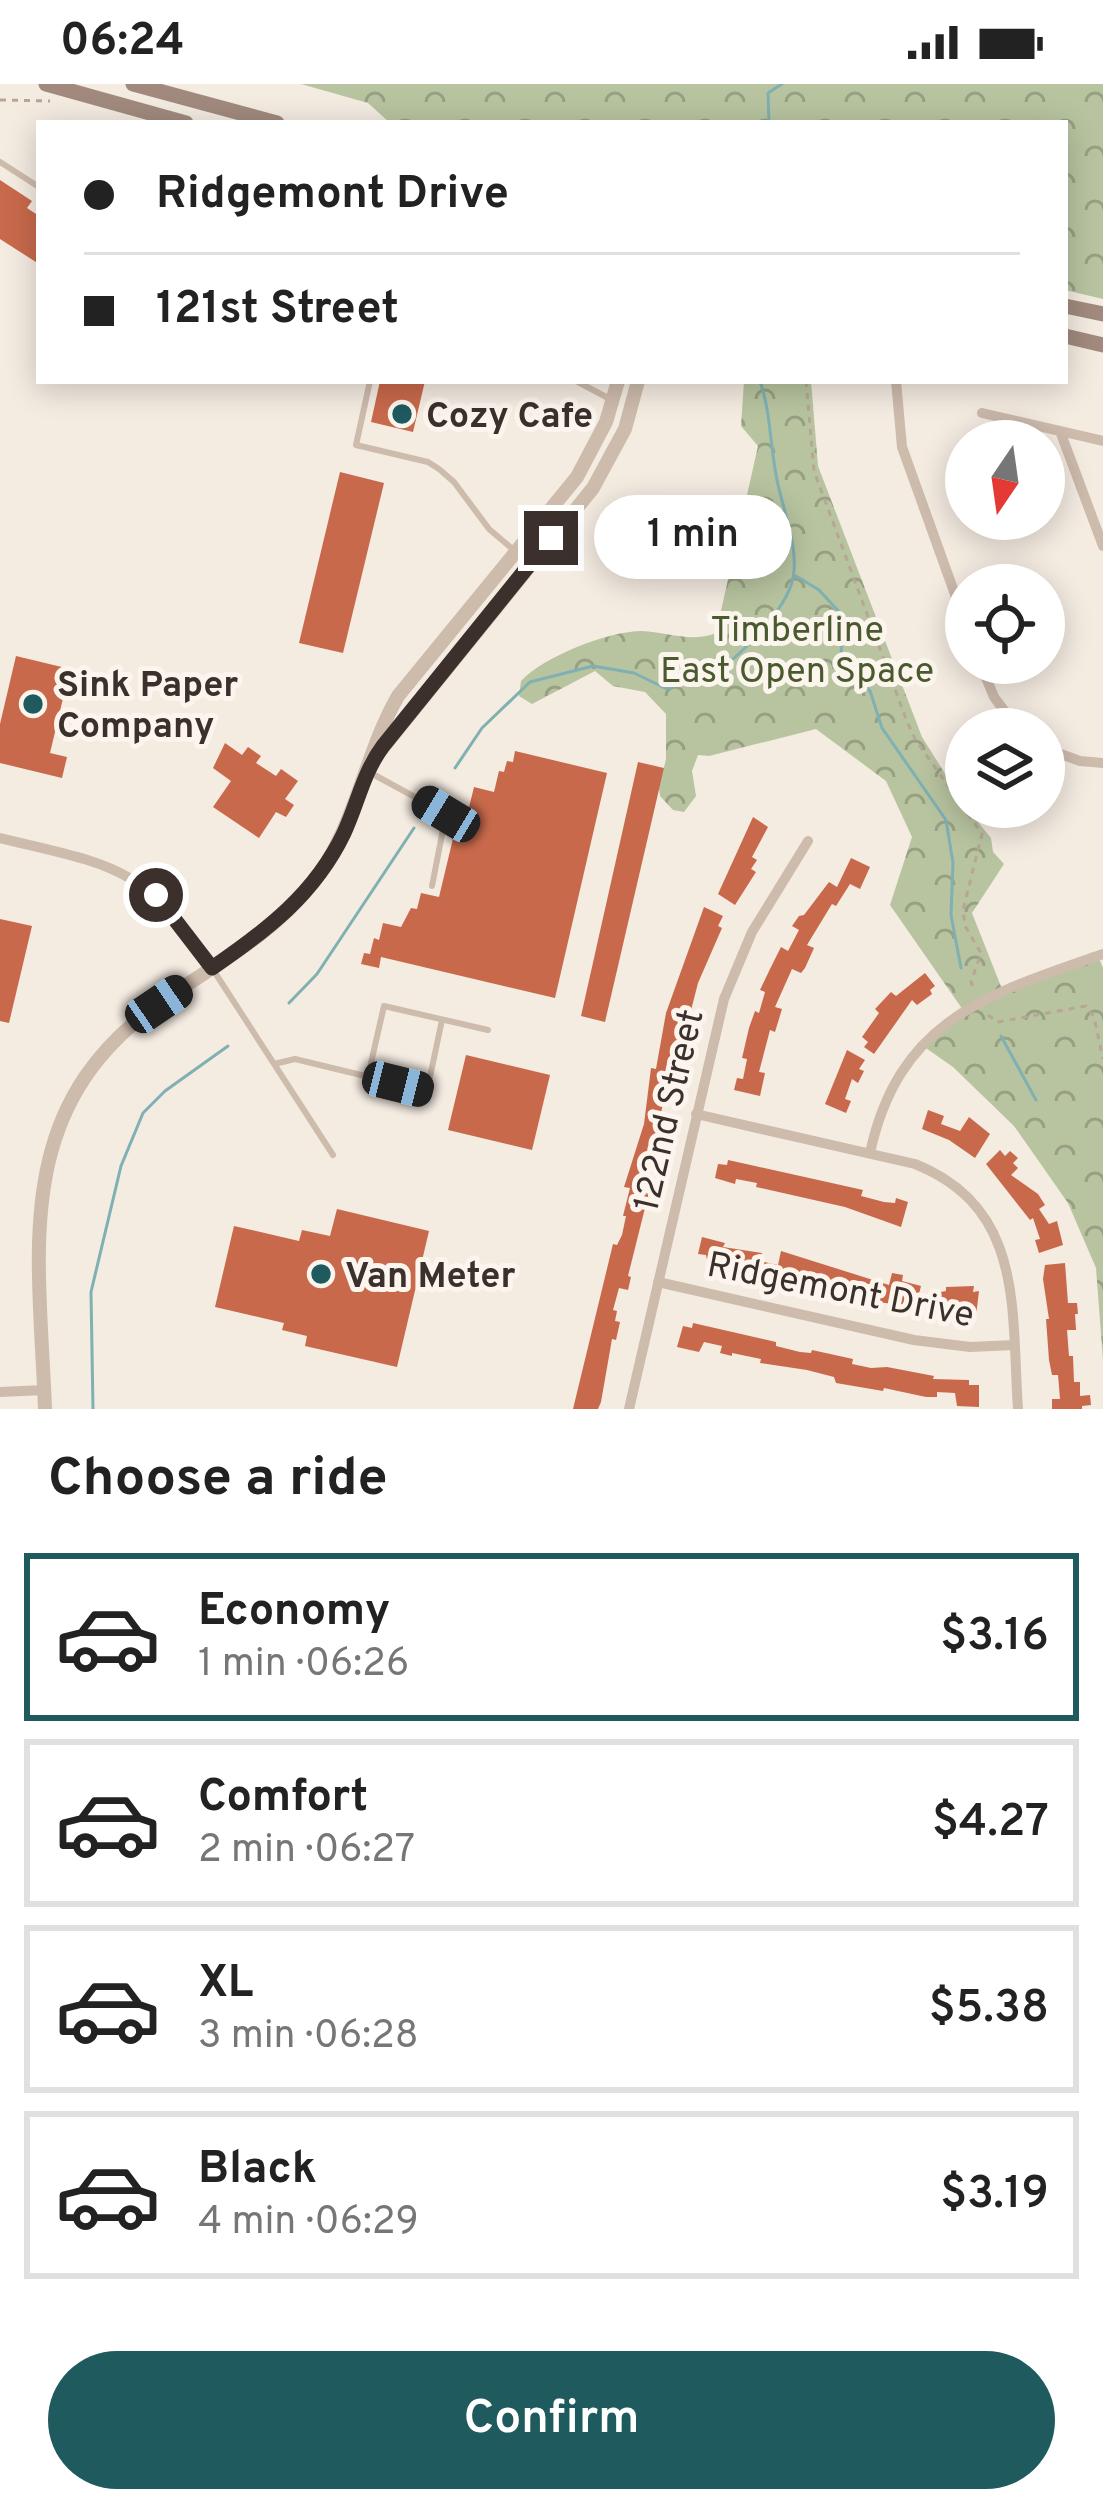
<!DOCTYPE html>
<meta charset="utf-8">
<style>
:root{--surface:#fff;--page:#f2f2f2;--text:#222;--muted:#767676;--line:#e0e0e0;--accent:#1f5a5e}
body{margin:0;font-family:Overpass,sans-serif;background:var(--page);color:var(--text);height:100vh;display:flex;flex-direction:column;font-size:45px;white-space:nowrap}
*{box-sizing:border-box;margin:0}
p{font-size:39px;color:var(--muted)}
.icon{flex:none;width:66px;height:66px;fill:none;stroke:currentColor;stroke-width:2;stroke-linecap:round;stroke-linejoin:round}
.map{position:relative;height:1325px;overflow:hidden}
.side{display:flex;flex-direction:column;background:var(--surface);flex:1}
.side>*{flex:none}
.top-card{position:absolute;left:36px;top:36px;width:1032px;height:264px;border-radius:0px;box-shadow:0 6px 30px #0003;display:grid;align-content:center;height:264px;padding:0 48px;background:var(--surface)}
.needle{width:78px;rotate:193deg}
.buttons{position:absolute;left:945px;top:336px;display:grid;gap:24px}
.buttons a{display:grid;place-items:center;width:120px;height:120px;border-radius:50%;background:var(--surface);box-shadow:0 6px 30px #0003;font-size:60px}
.end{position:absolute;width:54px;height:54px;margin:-27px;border:15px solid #3b302b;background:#fff;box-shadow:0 0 0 6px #fff}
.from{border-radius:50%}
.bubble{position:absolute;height:84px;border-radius:42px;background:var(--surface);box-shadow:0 6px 30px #0003;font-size:39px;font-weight:600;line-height:84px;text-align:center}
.car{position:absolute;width:36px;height:72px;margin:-36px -18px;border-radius:15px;box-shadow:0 0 9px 3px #0007;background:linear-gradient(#222 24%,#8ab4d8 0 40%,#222 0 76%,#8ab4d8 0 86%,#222 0)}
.top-card b{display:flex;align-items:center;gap:42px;height:114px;font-size:45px}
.top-card b+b{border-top:3px solid var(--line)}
.top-card i{width:30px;height:30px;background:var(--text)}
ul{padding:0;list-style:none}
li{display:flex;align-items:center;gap:36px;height:168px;margin:0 24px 18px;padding:0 24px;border:6px solid var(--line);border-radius:0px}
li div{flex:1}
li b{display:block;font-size:45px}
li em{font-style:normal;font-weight:600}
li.current{border-color:var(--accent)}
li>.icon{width:108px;height:108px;stroke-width:1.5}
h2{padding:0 48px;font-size:54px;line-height:144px}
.cta{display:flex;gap:24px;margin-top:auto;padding:24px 48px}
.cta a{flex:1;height:138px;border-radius:72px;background:var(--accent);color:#fff;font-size:48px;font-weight:600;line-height:138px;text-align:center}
.status{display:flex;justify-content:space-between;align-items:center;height:84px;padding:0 60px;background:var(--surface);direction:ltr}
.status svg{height:33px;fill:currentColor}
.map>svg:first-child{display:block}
</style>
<div class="status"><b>06:24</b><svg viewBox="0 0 49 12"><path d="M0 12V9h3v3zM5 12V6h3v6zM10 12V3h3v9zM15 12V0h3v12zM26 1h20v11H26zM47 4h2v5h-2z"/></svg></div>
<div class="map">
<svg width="1103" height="1325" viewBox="0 0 1103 1325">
<defs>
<pattern id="forest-crowns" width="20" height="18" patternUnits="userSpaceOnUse" patternTransform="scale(3)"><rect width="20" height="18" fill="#b8c4a0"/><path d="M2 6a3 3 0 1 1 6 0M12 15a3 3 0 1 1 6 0" fill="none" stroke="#97a083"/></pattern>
</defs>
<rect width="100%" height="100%" fill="#f4ebe1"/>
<path fill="url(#forest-crowns)" d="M301 0H1103V215L1065 206V39H390L368 19Z
M744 297H811L818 382 922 653 966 723 991 754 993 768 1004 780 972 829 1002 905 1098 872 1103 884V1276L1096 1184 1068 1119 1014 1042 953 983 923 962 963 926 890 821 912 753 886 697 816 645 709 672 698 671 692 687 696 712 684 728 673 726 660 712 659 704 666 675V630L645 608 613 602 595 587 532 620 519 612 521 597C543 573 608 547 642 547 666 548 692 559 716 549L758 362 741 342Z"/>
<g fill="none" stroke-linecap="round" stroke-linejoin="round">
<path stroke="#7fb0b2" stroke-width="3" d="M769 39 768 9 782 0
M796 492 819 506 842 531 841 575 870 607 882 644 946 736 953 779 951 831 961 884
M455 684 482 644 530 598 593 582 634 589 667 605C681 599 697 598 711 590 738 576 787 525 793 494 799 464 783 426 777 396 770 363 771 329 760 297
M289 919 317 890 414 744
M1001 952 1036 1016
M93 1325 91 1208 121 1082 143 1029 165 1007 228 962"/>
</g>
<path fill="#c8694b" d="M0 96 32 117 27 124 39 132V180L0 155Z
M380 297H425L413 348 371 338Z
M340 388 384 399 343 569 299 559Z
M16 572 70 585 50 669 67 673 62 694 0 679V640Z
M225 659 242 671 248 663 261 672 256 679 276 692 281 685 298 697 285 715 294 721 286 733 276 728 259 754 213 723 231 697 213 684Z
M515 667 607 689 555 914 381 873 379 884 361 880 364 869 370 870 374 854 379 856 383 839 401 843 411 824 417 825 421 809 439 813 456 742 464 744 474 703 494 708 499 687 504 688 507 677 513 678Z
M638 678 664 684 605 938 581 932Z
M753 733 768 743 752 773 757 776 751 785 756 788 735 821 718 810Z
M851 774 870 783 860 805 850 800 836 822 832 820 807 861 814 864 805 884 801 889 792 885 775 923 782 925 775 948 770 946 759 988 765 989 760 1012 734 1006 737 994 743 995 747 975 742 974 749 944 755 927 759 929 765 908 760 906 770 885 781 863 788 867 799 846 792 842 799 832 804 831 829 798 837 803Z
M704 823 723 832 718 842 722 844 698 899 677 981 673 980 668 999 674 1000 671 1012 665 1011 661 1029 667 1032 656 1077 651 1076 647 1095 652 1096 628 1192 631 1193 628 1206 619 1204 613 1226 617 1227 615 1237 620 1238 616 1256 612 1255 601 1318 598 1325H573L613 1160 617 1161 622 1151 626 1132H623L630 1104 624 1103 644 1040 651 984 656 985 666 929Z
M0 835 32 842 9 939 0 937Z
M925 889 935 902 930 906 932 910 917 921 912 916 874 970 864 963 868 958 862 953 879 929 875 925 891 908 896 912Z
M847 966 865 976 859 985 864 987 858 999 852 995 845 1015 851 1017 846 1029 825 1020Z
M466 971 550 991 532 1066 448 1046Z
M928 1026 944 1032 941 1040 960 1047 969 1033 990 1050 975 1074 949 1056 922 1045Z
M1000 1066 1005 1072 1010 1067 1018 1074 1013 1079 1018 1084 1011 1091 1038 1110 1045 1121 1039 1125 1049 1140 1057 1137 1063 1161 1039 1169 1035 1156 1040 1155 1033 1134 1030 1136 986 1080Z
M728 1076 863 1106 861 1112 884 1118 895 1119 896 1114 908 1118 901 1143 845 1123 756 1103 757 1099 736 1095 735 1100 715 1094 718 1080 727 1081Z
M337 1125 429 1147 397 1283 305 1262 307 1252 282 1246 284 1239 215 1223 234 1142 299 1157 302 1146 330 1152Z
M702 1153 725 1159 723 1163 762 1169 760 1177 778 1181 781 1167 889 1201 892 1189 903 1191 902 1197 921 1202 916 1222 875 1218 826 1201 825 1207 708 1180 706 1171 698 1170Z
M1065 1179 1068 1219H1077L1078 1230H1075L1076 1246H1067L1069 1272H1073L1074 1298H1080V1312L1090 1311 1091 1321 1082 1322V1325H1052V1315H1060L1058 1291H1052L1049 1276 1046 1235H1049L1043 1195 1045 1181Z
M974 1202 973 1208 979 1207 976 1232 948 1234 947 1219H941V1208L946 1207V1203Z
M693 1239 776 1258V1262L800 1268 811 1269 812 1266 853 1275 852 1280 871 1284 887 1283 934 1292 933 1295 969 1296V1301H979V1323L957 1322 955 1309 937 1308V1313H926L884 1304 883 1307 836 1299 834 1293 807 1286 760 1279 761 1275 732 1269V1272L720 1269 722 1262 704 1258 699 1268 677 1263 683 1242 692 1244Z"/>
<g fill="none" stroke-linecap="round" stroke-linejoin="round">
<path stroke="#b9a596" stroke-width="3" stroke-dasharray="6 6" stroke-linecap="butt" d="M0 16 50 17
M806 297 814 387 906 635 915 655 982 750 963 826 965 842 981 869 971 898 975 906
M988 931 998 938 1086 922 1094 933 1103 975"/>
<path stroke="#cdbbac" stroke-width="6" d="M0 78 39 103
M370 297 356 361 428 378 439 385 454 398 489 445 529 479
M576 297 610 315
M369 688 446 730 432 802
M212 884 333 1071
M274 980 295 975 427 1007 442 936
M368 992 384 922 488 946"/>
<path stroke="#cdbbac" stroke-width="10" d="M896 297 902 363 966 541
M982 329 1103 357
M1060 347 1103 462
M980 579 994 613 1018 645
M1044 664 1080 677 1103 679
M0 754C116 782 142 780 212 884
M696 1030 915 1080C1025 1124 1011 1226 1018 1325
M870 1069C899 935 988 910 1103 870
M658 1198 914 1256 970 1263 1014 1261
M0 1308 44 1306
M629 1325 724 915 752 848 808 757"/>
<path stroke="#cdbbac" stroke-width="14" d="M376 672 593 404 625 345 638 297
M45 1325C39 1166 10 1024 160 919 212 882 271 852 311 801 356 745 363 673 398 612L577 393 606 338 618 297"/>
<path stroke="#a18a7d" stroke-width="15" d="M46 0 186 39
M133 0 277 39
M1065 222 1103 230
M1065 252 1103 261"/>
</g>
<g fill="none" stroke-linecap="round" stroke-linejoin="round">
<path stroke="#3b302b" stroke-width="15" d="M156 811 212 884C266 847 315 810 344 749 358 719 363 689 383 662L551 454"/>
</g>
<g fill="#1f5a5e" stroke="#fbf5ee" stroke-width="4.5">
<circle cx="402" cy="330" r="12"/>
<circle cx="33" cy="620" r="12"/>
<circle cx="321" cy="1190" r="12"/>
</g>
<g text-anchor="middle" stroke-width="10" stroke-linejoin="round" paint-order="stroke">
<g font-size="36" font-weight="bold" fill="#3b302b" stroke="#fbf5ee" text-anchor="start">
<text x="426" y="343">Cozy Cafe</text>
<text x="57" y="612">Sink Paper<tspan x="57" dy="41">Company</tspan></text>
<text x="345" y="1203">Van Meter</text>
</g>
<g font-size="36" fill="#4a5a2e" stroke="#fbf5ee">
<text x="797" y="557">Timberline<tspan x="797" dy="41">East Open Space</tspan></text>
</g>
<g font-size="36" fill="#3b302b" stroke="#fbf5ee">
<text transform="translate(667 1026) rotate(-77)" y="13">122nd Street</text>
<text transform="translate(841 1204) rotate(11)" y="13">Ridgemont Drive</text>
</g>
</g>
</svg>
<div class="buttons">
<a><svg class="needle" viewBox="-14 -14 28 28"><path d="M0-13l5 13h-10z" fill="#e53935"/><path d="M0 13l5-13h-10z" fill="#767676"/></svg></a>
<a><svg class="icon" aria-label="locate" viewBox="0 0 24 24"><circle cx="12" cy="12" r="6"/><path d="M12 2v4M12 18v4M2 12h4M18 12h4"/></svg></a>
<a><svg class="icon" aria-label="layers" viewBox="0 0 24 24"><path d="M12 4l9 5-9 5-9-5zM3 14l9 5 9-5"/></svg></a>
</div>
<i class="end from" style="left:156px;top:811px"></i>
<i class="end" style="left:551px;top:454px"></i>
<div class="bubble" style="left:594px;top:411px;width:198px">1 min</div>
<i class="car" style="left:446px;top:730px;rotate:301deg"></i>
<i class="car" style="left:159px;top:920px;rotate:56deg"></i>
<i class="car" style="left:398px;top:1000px;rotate:104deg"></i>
<div class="top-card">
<b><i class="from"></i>Ridgemont Drive</b>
<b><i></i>121st Street</b>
</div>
</div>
<section class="side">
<h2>Choose a ride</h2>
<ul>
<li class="current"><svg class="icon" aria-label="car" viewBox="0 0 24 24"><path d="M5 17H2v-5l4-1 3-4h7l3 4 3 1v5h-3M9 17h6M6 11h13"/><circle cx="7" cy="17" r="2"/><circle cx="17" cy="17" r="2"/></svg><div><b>Economy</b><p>1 min · 06:26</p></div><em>$3.16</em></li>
<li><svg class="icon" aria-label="car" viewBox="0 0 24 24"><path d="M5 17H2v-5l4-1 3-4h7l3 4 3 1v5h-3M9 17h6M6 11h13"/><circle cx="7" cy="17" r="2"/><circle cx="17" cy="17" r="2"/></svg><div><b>Comfort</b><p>2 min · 06:27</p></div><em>$4.27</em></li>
<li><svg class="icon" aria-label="car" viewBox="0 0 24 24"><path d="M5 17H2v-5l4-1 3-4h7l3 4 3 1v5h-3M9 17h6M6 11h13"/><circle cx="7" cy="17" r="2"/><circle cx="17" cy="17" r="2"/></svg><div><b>XL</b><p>3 min · 06:28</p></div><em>$5.38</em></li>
<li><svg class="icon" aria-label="car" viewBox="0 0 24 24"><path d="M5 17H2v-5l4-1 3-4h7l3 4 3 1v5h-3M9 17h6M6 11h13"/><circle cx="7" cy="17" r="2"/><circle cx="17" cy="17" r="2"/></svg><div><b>Black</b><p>4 min · 06:29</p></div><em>$3.19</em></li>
</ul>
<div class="cta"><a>Confirm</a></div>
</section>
